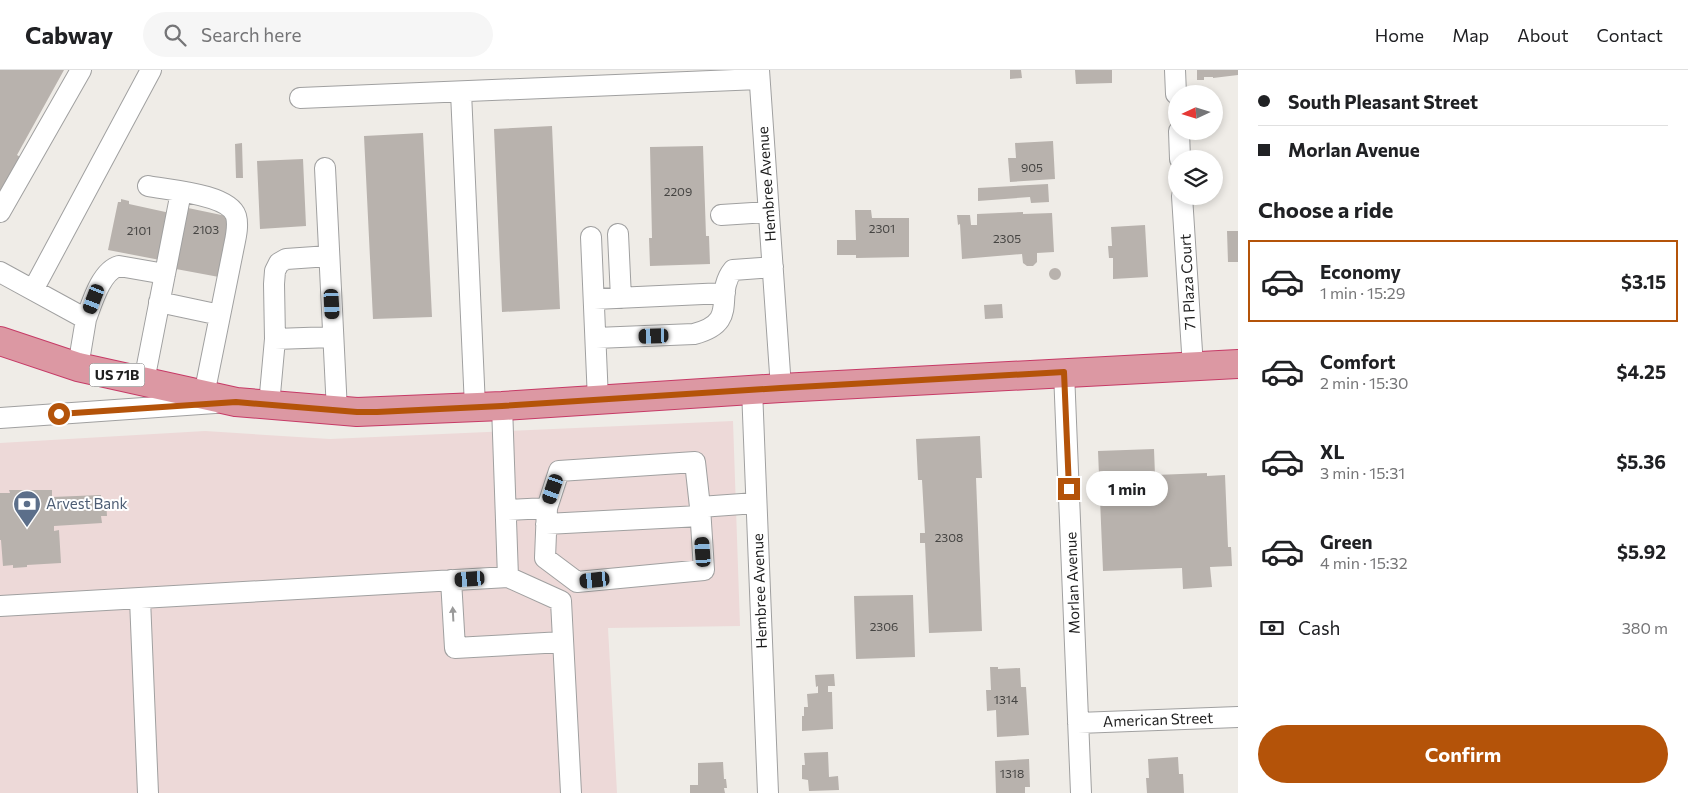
<!DOCTYPE html>
<meta charset="utf-8">
<style>
:root{--surface:#fff;--page:#f6f6f6;--text:#202124;--muted:#757577;--line:#e0e0e0;--accent:#b45309}
body{margin:0;font-family:Commissioner,sans-serif;background:var(--page);color:var(--text);height:100vh;display:flex;flex-direction:column;font-size:19px;white-space:nowrap}
*{box-sizing:border-box;margin:0}
p{font-size:16px;color:var(--muted)}
.icon{flex:none;width:28px;height:28px;fill:none;stroke:currentColor;stroke-width:2;stroke-linecap:round;stroke-linejoin:round}
.map{position:relative;flex:1;overflow:hidden}
.details{display:flex;flex-direction:column;background:var(--surface);width:450px}
.details>*{flex:none}
.banner{display:grid;align-content:center;height:110px;padding:0 20px;background:var(--surface)}
.needle{width:32px;rotate:266deg}
.buttons{position:absolute;left:1168px;top:15px;display:grid;gap:10px}
.buttons a{display:grid;place-items:center;width:55px;height:55px;border-radius:50%;background:var(--surface);box-shadow:0 2px 8px #0003;font-size:25px}
.end{position:absolute;width:22px;height:22px;margin:-11px;border:6px solid #b45309;background:#fff;box-shadow:0 0 0 2px #fff}
.from{border-radius:50%}
.bubble{position:absolute;height:35px;border-radius:18px;background:var(--surface);box-shadow:0 2px 8px #0003;font-size:16px;font-weight:700;line-height:35px;text-align:center}
.car{position:absolute;width:15px;height:30px;margin:-15px -8px;border-radius:6px;box-shadow:0 0 4px 1px #0007;background:linear-gradient(#222 24%,#8ab4d8 0 40%,#222 0 76%,#8ab4d8 0 86%,#222 0)}
.banner b{display:flex;align-items:center;gap:18px;height:48px;font-size:19px}
.banner b+b{border-top:1px solid var(--line)}
.banner i{width:12px;height:12px;background:var(--text)}
ul{padding:0;list-style:none}
li{display:flex;align-items:center;gap:15px;height:82px;margin:0 10px 8px;padding:0 10px;border:2px solid transparent;border-radius:0px}
li div{flex:1}
li b{display:block;font-size:19px}
li em{font-style:normal;font-weight:700}
li.selected{border-color:var(--accent)}
li>.icon{width:45px;height:45px;stroke-width:1.5}
h2{padding:0 20px;font-size:22px;line-height:60px}
.pay{display:flex;align-items:center;gap:12px;height:55px;padding:0 20px;font-size:19px}
.pay p{margin-inline-start:auto}
.cta{display:flex;gap:10px;margin-top:auto;padding:10px 20px}
.cta a{flex:1;height:58px;border-radius:30px;background:var(--accent);color:#fff;font-size:20px;font-weight:700;line-height:58px;text-align:center}
header{display:flex;align-items:center;gap:30px;box-sizing:border-box;height:70px;padding:0 25px;background:var(--surface);border-bottom:1px solid var(--line)}
header strong{font-size:24px}
nav{display:flex;gap:28px;margin-inline-start:auto;font-size:18px}
.search{width:350px;height:45px;background:var(--page);display:flex;align-items:center;gap:12px;box-sizing:border-box;padding:0 18px;border-radius:28px;color:var(--muted);font-size:19px}
main{display:flex;flex:1;min-height:0}
.map>svg:first-child{display:block}
</style>
<header>
<strong>Cabway</strong>
<div class="search"><svg class="icon" aria-label="search" viewBox="0 0 24 24"><circle cx="10" cy="10" r="6"/><path d="M15 15l6 6"/></svg>Search here</div>
<nav><a>Home</a><a>Map</a><a>About</a><a>Contact</a></nav>
</header>
<main>
<div class="map">
<svg width="1238" height="723" viewBox="0 0 1238 723">
<rect width="100%" height="100%" fill="#efece7"/>
<path fill="#edd9d8" d="M733 351 740 556 608 558 617 723H0V373L205 361 330 369Z"/>
<path fill="#b8b2ad" d="M0 0H64L17 85 23 89 0 130Z
M1010 0H1021L1022 8 1010 9Z
M1075 0H1112V13L1076 14Z
M1197 0H1238V5L1213 8V7H1204V10H1197Z
M552 56 560 239 502 242 494 59Z
M423 63 432 247 373 249 364 66Z
M1053 71 1055 109 1010 112 1008 88H1016L1015 73Z
M242 73 243 108H236L235 74Z
M703 76 706 166H709L710 194 650 196 649 168H652L650 77Z
M303 89 306 156 260 159 257 91Z
M1048 114 1049 132 1031 133 1030 127 978 131V118Z
M121 129 129 131V134L170 143 160 190 108 180 118 132H121Z
M188 138 231 147 219 207 176 199Z
M855 140H871L872 148H909V187L856 188V185H837V170H856Z
M1023 142V144L1052 143 1054 182 1037 183V192L1033 196H1027L1023 193 1022 184 962 189 960 154 958 155 957 145H970L971 155H977V144Z
M1145 155 1148 207 1113 209V188H1109L1108 176H1112L1111 157Z
M1227 161H1238V192H1228Z
M1049 204a6 6 0 1 1 12 0a6 6 0 1 1-12 0Z
M1002 234 1003 248 985 249 984 235Z
M980 366 982 408H976L982 561 929 563 925 473H920V463H925L922 410H918L916 369Z
M1154 379 1155 405 1207 403V406L1225 405 1228 477H1231L1232 496 1210 497 1212 517 1183 519 1182 498 1103 501 1098 381Z
M9 420H52V427L101 425V431H106L107 446H101L102 453 54 456V461L59 460 61 493 27 495V497L13 498V495L3 496 1 470H0V423H10Z
M913 525 915 587 856 589 854 526Z
M990 597H998V599L1020 598 1021 617H1026L1029 665 997 667 996 640 987 641 986 620H991Z
M834 604 835 616H828V622H832L833 659 802 661V646H804V637H808L807 624 818 623V616L816 617 815 605Z
M828 682 829 707 838 706 839 720 809 721 808 710 802 709V695H805L804 683Z
M1178 687 1179 704H1183L1184 723H1147L1146 708H1149L1148 689Z
M1029 689 1030 717H1025V723H996L995 691Z
M723 692 724 709H726L727 718H724L725 723H690V715H698V693Z"/>
<g fill="none" stroke-linecap="round" stroke-linejoin="round">
<g stroke="#a0a0a0" stroke-width="22">
<path id="minor" d="M759 0 781 318
M1175 0 1176 24
M461 22 475 337
M300 28 759 9
M1179 61 1180 89
M325 98 337 341
M148 116C168 120 229 124 236 146 239 157 235 170 233 181L204 325
M1182 126 1193 297
M0 142 81 0
M721 145 769 142
M618 164 621 228
M591 167 598 330
M0 202 86 249 78 297
M33 220 151 0
M594 229 725 223
M159 232 220 245
M86 249C92 233 101 201 119 196L165 204
M596 268 694 264C741 252 713 225 733 200L773 197
M275 269 333 267
M1064 302 1081 723
M144 311 181 122
M752 319 768 723
M269 335 275 269 274 214 275 201 279 193 286 189 329 186
M502 336 508 507
M0 348 215 333
M547 438 559 401 695 392 700 437
M506 440 547 438 545 488 577 512 704 500 700 437 756 433
M546 454 700 446
M451 510 455 578 563 572
M140 529 148 723
M0 536 508 507 561 531 571 723
M1078 653 1238 647"/>
</g>
<g stroke="#c63a66" stroke-width="30">
<path id="highway" d="M0 271 78 297 236 332 357 342 502 336 781 318 1238 294"/>
</g>
<use href="#minor" stroke="#fff" stroke-width="20"/>
<use href="#highway" stroke="#dc98a3" stroke-width="28"/>
</g>
<defs><path id="oneway-solid" d="M-6-.8H1V-3.2L6.5 0L1 3.2V.8H-6Z" transform="scale(1.25)"/></defs>
<use fill="#9a9a9a" href="#oneway-solid" transform="translate(453 544) rotate(-93)"/>
<g fill="none" stroke-linecap="round" stroke-linejoin="round">
<path stroke="#b45309" stroke-width="6" d="M59 344 236 332 357 342H377L502 336 781 318 1064 302 1069 419"/>
</g>
<defs>
<g id="bank-pin" transform="scale(1.4375)"><path d="M0 17L-7.5 6A9.5 9.5 0 1 1 7.5 6Z" fill="#5c6f8a" stroke="#fff"/><path d="M-6-4H6V4H-6ZM0-2.3a2.3 2.3 0 1 0 0 4.6a2.3 2.3 0 1 0 0-4.6Z" fill="#fff"/></g>
</defs>
<g fill-rule="evenodd">
<use href="#bank-pin" x="27" y="434"/>
</g>
<g text-anchor="middle" stroke-width="4" stroke-linejoin="round" paint-order="stroke">
<g font-size="12" fill="#454442">
<text x="1032" y="102">905</text>
<text x="678" y="126">2209</text>
<text x="882" y="163">2301</text>
<text x="206" y="164">2103</text>
<text x="139" y="165">2101</text>
<text x="1007" y="173">2305</text>
<text x="949" y="472">2308</text>
<text x="884" y="561">2306</text>
<text x="1006" y="634">1314</text>
<text x="1012" y="708">1318</text>
</g>
<rect fill="#fff" stroke="#626262" stroke-width="1" x="89.5" y="293.5" width="55" height="23" rx="4"/>
<g font-size="14" font-weight="bold" fill="#1f1f1f">
<text x="117" y="310">US 71B</text>
</g>
<g font-size="15" fill="#1f1f1f" stroke="#fff">
<text transform="translate(767 114) rotate(-94)" y="5">Hembree Avenue</text>
<text transform="translate(1188 212) rotate(-93)" y="5">71 Plaza Court</text>
<text transform="translate(1073 513) rotate(-92)" y="5">Morlan Avenue</text>
<text transform="translate(760 521) rotate(-92)" y="5">Hembree Avenue</text>
<text transform="translate(1158 650) rotate(-2)" y="5">American Street</text>
</g>
<g font-size="15" fill="#4e5e75" stroke="#fff" text-anchor="start">
<text x="46" y="439">Arvest Bank</text>
</g>
</g>
</svg>
<div class="buttons">
<a><svg class="needle" viewBox="-14 -14 28 28"><path d="M0-13l5 13h-10z" fill="#e53935"/><path d="M0 13l5-13h-10z" fill="#757577"/></svg></a>
<a><svg class="icon" aria-label="layers" viewBox="0 0 24 24"><path d="M12 4l9 5-9 5-9-5zM3 14l9 5 9-5"/></svg></a>
</div>
<i class="end from" style="left:59px;top:344px"></i>
<i class="end" style="left:1069px;top:419px"></i>
<div class="bubble" style="left:1086px;top:401px;width:82px">1 min</div>
<i class="car" style="left:94px;top:229px;rotate:201deg"></i>
<i class="car" style="left:332px;top:234px;rotate:177deg"></i>
<i class="car" style="left:654px;top:266px;rotate:268deg"></i>
<i class="car" style="left:553px;top:419px;rotate:199deg"></i>
<i class="car" style="left:703px;top:482px;rotate:356deg"></i>
<i class="car" style="left:470px;top:509px;rotate:266deg"></i>
<i class="car" style="left:595px;top:510px;rotate:264deg"></i>
</div>
<section class="details">
<div class="banner">
<b><i class="from"></i>South Pleasant Street</b>
<b><i></i>Morlan Avenue</b>
</div>
<h2>Choose a ride</h2>
<ul>
<li class="selected"><svg class="icon" aria-label="car" viewBox="0 0 24 24"><path d="M5 17H2v-5l4-1 3-4h7l3 4 3 1v5h-3M9 17h6M6 11h13"/><circle cx="7" cy="17" r="2"/><circle cx="17" cy="17" r="2"/></svg><div><b>Economy</b><p>1 min · 15:29</p></div><em>$3.15</em></li>
<li><svg class="icon" aria-label="car" viewBox="0 0 24 24"><path d="M5 17H2v-5l4-1 3-4h7l3 4 3 1v5h-3M9 17h6M6 11h13"/><circle cx="7" cy="17" r="2"/><circle cx="17" cy="17" r="2"/></svg><div><b>Comfort</b><p>2 min · 15:30</p></div><em>$4.25</em></li>
<li><svg class="icon" aria-label="car" viewBox="0 0 24 24"><path d="M5 17H2v-5l4-1 3-4h7l3 4 3 1v5h-3M9 17h6M6 11h13"/><circle cx="7" cy="17" r="2"/><circle cx="17" cy="17" r="2"/></svg><div><b>XL</b><p>3 min · 15:31</p></div><em>$5.36</em></li>
<li><svg class="icon" aria-label="car" viewBox="0 0 24 24"><path d="M5 17H2v-5l4-1 3-4h7l3 4 3 1v5h-3M9 17h6M6 11h13"/><circle cx="7" cy="17" r="2"/><circle cx="17" cy="17" r="2"/></svg><div><b>Green</b><p>4 min · 15:32</p></div><em>$5.92</em></li>
</ul>
<div class="pay"><svg class="icon" aria-label="cash" viewBox="0 0 24 24"><path d="M3 7h18v10H3z"/><circle cx="12" cy="12" r="2"/></svg>Cash<p>380 m</p></div>
<div class="cta"><a>Confirm</a></div>
</section>
</main>
